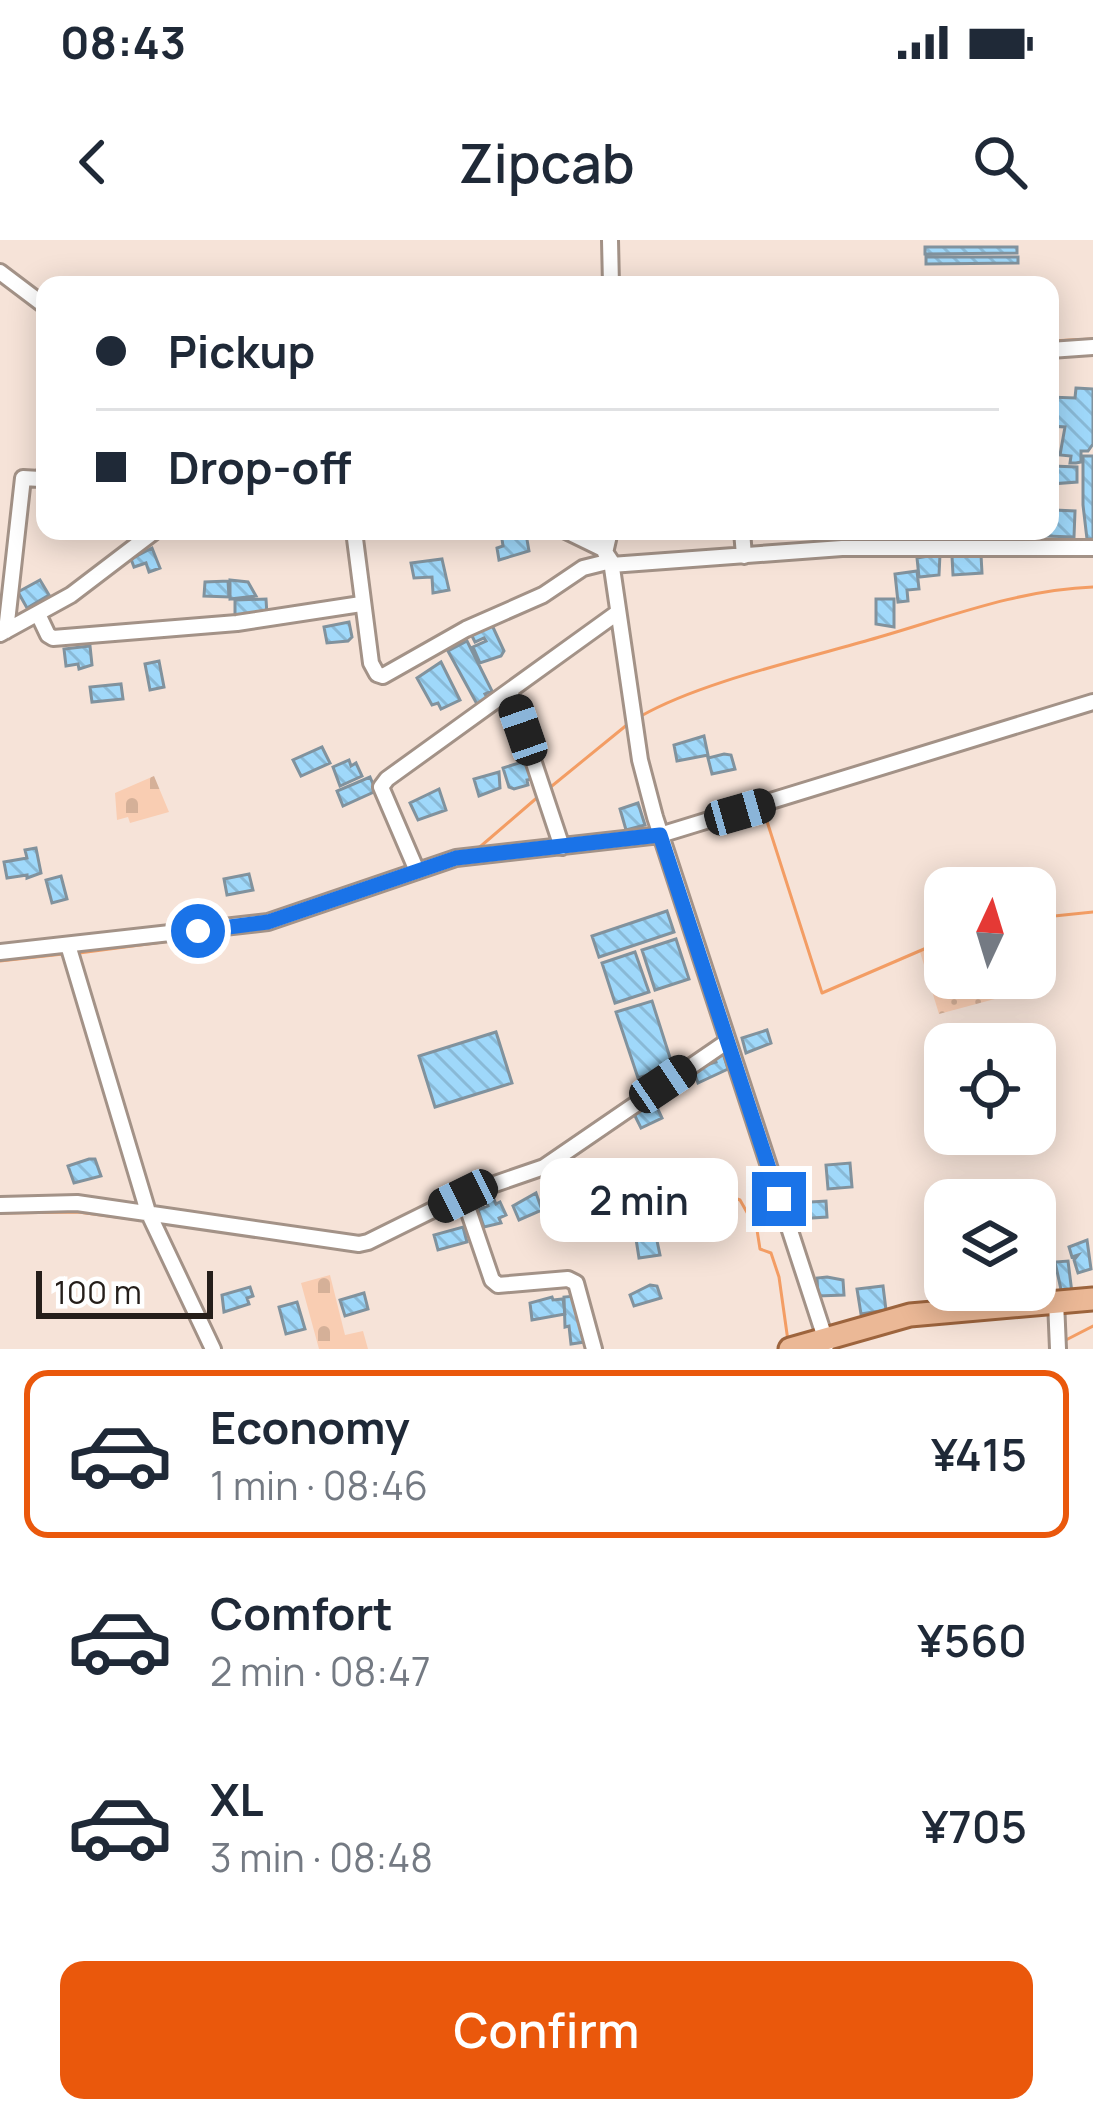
<!DOCTYPE html>
<meta charset="utf-8">
<style>
:root{--surface:#fff;--page:#f2f2f3;--text:#1f2937;--muted:#747a83;--line:#e0e1e3;--accent:#ea580c}
body{margin:0;font-family:Manrope,sans-serif;background:var(--page);color:var(--text);height:100vh;display:flex;flex-direction:column;font-size:45px;white-space:nowrap}
*{box-sizing:border-box;margin:0}
p{font-size:39px;color:var(--muted)}
.icon{flex:none;width:66px;height:66px;fill:none;stroke:currentColor;stroke-width:2;stroke-linecap:round;stroke-linejoin:round}
.map{position:relative;height:1109px;overflow:hidden}
.drawer{display:flex;flex-direction:column;background:var(--surface);flex:1}
.drawer>*{flex:none}
.top-card{position:absolute;left:36px;top:36px;width:1023px;height:264px;border-radius:24px;box-shadow:0 6px 30px #0003;display:grid;align-content:center;height:264px;padding:0 60px;background:var(--surface)}
.needle{width:78px;rotate:4deg}
.tools{position:absolute;left:924px;top:627px;display:grid;gap:24px}
.tools a{display:grid;place-items:center;width:132px;height:132px;border-radius:24px;background:var(--surface);box-shadow:0 6px 30px #0003;font-size:60px}
.scale{position:absolute;left:36px;bottom:30px;width:177px;box-sizing:border-box;padding-left:12px;border:6px solid #251e1a;border-top:0;font-size:33px;line-height:42px;white-space:nowrap;color:#251e1a;-webkit-text-stroke:9px #fff;paint-order:stroke}
.end{position:absolute;width:54px;height:54px;margin:-27px;border:15px solid #1a73e8;background:#fff;box-shadow:0 0 0 6px #fff}
.from{border-radius:50%}
.bubble{position:absolute;height:84px;border-radius:24px;background:var(--surface);box-shadow:0 6px 30px #0003;font-size:39px;font-weight:600;line-height:84px;text-align:center}
.car{position:absolute;width:36px;height:72px;margin:-36px -18px;border-radius:15px;box-shadow:0 0 9px 3px #0007;background:linear-gradient(#222 24%,#8ab4d8 0 40%,#222 0 76%,#8ab4d8 0 86%,#222 0)}
.top-card b{display:flex;align-items:center;gap:42px;height:114px;font-size:45px}
.top-card b+b{border-top:3px solid var(--line)}
.top-card i{width:30px;height:30px;background:var(--text)}
ul{padding:21px 0 0;list-style:none}
li{display:flex;align-items:center;gap:36px;height:168px;margin:0 24px 18px;padding:0 36px;border:6px solid transparent;border-radius:24px}
li div{flex:1}
li b{display:block;font-size:45px}
li em{font-style:normal;font-weight:600}
li.selected{border-color:var(--accent)}
li>.icon{width:108px;height:108px;stroke-width:1.5}
.action{display:flex;gap:24px;margin-top:auto;padding:24px 60px}
.action a{flex:1;height:138px;border-radius:24px;background:var(--accent);color:#fff;font-size:48px;font-weight:600;line-height:138px;text-align:center}
.status{display:flex;justify-content:space-between;align-items:center;height:84px;padding:0 60px;background:var(--surface);direction:ltr}
.status svg{height:33px;fill:currentColor}
header{display:flex;justify-content:space-between;align-items:center;height:156px;padding:0 60px;background:var(--surface);font-size:54px;font-weight:600}
.map>svg:first-child{display:block}
</style>
<div class="status"><b>08:43</b><svg viewBox="0 0 49 12"><path d="M0 12V9h3v3zM5 12V6h3v6zM10 12V3h3v9zM15 12V0h3v12zM26 1h20v11H26zM47 4h2v5h-2z"/></svg></div>
<header><svg class="icon" aria-label="back" viewBox="0 0 24 24"><path d="M15 5l-7 7 7 7"/></svg>Zipcab<svg class="icon" aria-label="search" viewBox="0 0 24 24"><circle cx="10" cy="10" r="6"/><path d="M15 15l6 6"/></svg></header>
<div class="map">
<svg width="1093" height="1109" viewBox="0 0 1093 1109">
<defs>
<pattern id="grass-dots" width="8" height="8" patternUnits="userSpaceOnUse" patternTransform="scale(3)"><rect width="8" height="8" fill="#f9cdb2"/><path d="M2 2h.1M6 6h.1" fill="none" stroke="#d5b098" stroke-width="1.8" stroke-linecap="round"/></pattern>
<pattern id="cemetery-stones" width="16" height="16" patternUnits="userSpaceOnUse" patternTransform="scale(3)"><rect width="16" height="16" fill="#f9cdb2"/><path d="M2 7V4a2 2 0 0 1 4 0v3zM10 15v-3a2 2 0 0 1 4 0v3z" fill="#d5b098"/></pattern>
<pattern id="building-back-hatch" width="6" height="6" patternUnits="userSpaceOnUse" patternTransform="scale(3)"><rect width="6" height="6" fill="#9fd8fa"/><path d="M-1 5l2 2M0 0l6 6M5-1l2 2" fill="none" stroke="#89b9d6"/></pattern>
</defs>
<rect width="100%" height="100%" fill="#f6e3d8"/>
<path fill="url(#grass-dots)" d="M945 703V738H1035V707L1047 745 939 774 920 712Z"/>
<path fill="url(#cemetery-stones)" d="M154 536 169 572 130 583 128 577 117 580 115 553Z
M330 1035 345 1095 363 1091 368 1109H319L301 1043Z"/>
<g fill="none" stroke-linecap="round" stroke-linejoin="round">
<path stroke="#f39d64" stroke-width="3" d="M1050 101 1093 99
M122 308 143 291
M641 476C701 442 801 420 869 400 944 379 1015 350 1093 347
M547 550 628 484
M764 572 822 753 945 700
M474 612 539 556
M389 648 453 626
M1035 678 1093 672
M79 713 224 694
M0 721 63 714
M552 930 634 927 666 933 740 960 757 990 760 1009 771 1013 779 1037 788 1101
M0 973 78 972 147 981
M228 992 359 1011 459 966
M1062 1102 1093 1086"/>
</g>
<path fill="url(#building-back-hatch)" stroke="#81929d" stroke-width="3" d="M925 7H1017V13L925 14Z
M926 17H1018V23L926 24Z
M1076 148 1093 149V204L1088 211H1081V222L1076 223H1070L1071 216 1060 215 1065 187 1050 186V157L1075 158Z
M1083 216H1093V299H1087L1083 265Z
M1052 226 1077 227V242L1050 244Z
M1054 270 1075 271 1074 297 1045 296V291H1050Z
M526 294 529 311 499 320 497 308 503 306 502 299Z
M152 308 160 328 149 332 146 323 134 327 131 319Z
M940 314 939 335 919 337 917 318Z
M981 315 982 333 953 335 952 316Z
M442 319 449 350 433 353 432 337 414 338 411 323Z
M917 331 919 349 907 350 908 361 898 362 895 334Z
M40 340 49 355 27 368 18 352Z
M230 340 248 342 256 356 230 359Z
M228 341 229 357 204 356 205 342Z
M266 359 267 375 235 377V360Z
M876 359H894V387L876 384Z
M349 382 352 397 348 401 327 403 324 387Z
M491 383 504 411 501 416 480 423 473 407 486 401 484 398 475 402 470 392Z
M467 401 492 451 485 454 488 459 477 464 448 411Z
M90 406 92 425 79 429 78 424 66 426 64 409Z
M159 421 164 447 150 450 145 424Z
M441 422 460 460 441 469 438 463 432 465 417 438Z
M121 444 123 459 92 462 90 447Z
M704 496 708 515 677 521 674 505Z
M322 507 330 523 301 536 293 520Z
M724 514 731 515 735 529 712 534 708 518Z
M349 520 351 526 356 523 362 536 340 546 333 527Z
M525 521 533 539 527 540 528 545 514 549 509 547 503 528Z
M499 532 500 548 479 556 474 539Z
M370 537 376 551 343 566 337 551Z
M439 549 446 570 418 580 410 563Z
M638 563 645 585 626 590 620 569Z
M36 608 41 633 27 638V635L7 638 4 622 27 618 25 610Z
M249 634 253 650 227 655 224 639Z
M61 636 67 659 52 663 46 640Z
M667 671 674 692 599 717 592 696Z
M676 699 689 739 655 750 642 710Z
M635 712 649 752 615 763 602 723Z
M652 761 673 827 638 838 616 772Z
M767 790 771 803 746 813 742 798Z
M496 792 512 843 435 867 419 816Z
M723 813 728 829 698 843 693 829 716 822 714 816Z
M655 863 662 878 641 888 634 874Z
M89 919H95L101 936 74 943 68 926Z
M850 923 852 947 828 949 826 925Z
M688 950 689 970 662 972 661 953Z
M536 953 542 970 519 980 513 966Z
M493 957 496 964 500 962 506 975 499 978 501 983 484 987 478 970 488 966 486 960Z
M826 961 827 977 797 979 795 963Z
M463 987 467 1002 438 1010 434 995Z
M656 996 660 1015 639 1018 636 999Z
M1087 1000 1091 1029 1078 1033 1074 1020 1078 1015 1072 1017 1069 1007Z
M1050 1003 1055 1030 1035 1028V1011H1040L1039 1005Z
M1068 1021 1072 1053 1062 1054 1055 1022Z
M827 1037 843 1040 844 1055 818 1056 817 1038Z
M650 1045 657 1046 661 1058 634 1066 630 1055Z
M883 1046 886 1070 861 1074 857 1049Z
M250 1047 253 1056 247 1058 249 1064 224 1072 222 1055Z
M364 1053 368 1069 345 1076 340 1060Z
M575 1056 585 1102 571 1104 569 1086 565 1087 564 1057Z
M552 1057 553 1060 563 1059 565 1074 532 1080 530 1063Z
M297 1062 305 1089 286 1094 279 1067Z"/>
<g fill="none" stroke-linecap="round" stroke-linejoin="round">
<g stroke="#a39287" stroke-width="20">
<path id="minor" d="M610 0 611 45
M0 32 45 66
M1050 110 1093 107
M354 291 371 423 377 434 383 436 466 389 543 355 583 328 611 321
M566 291 603 309 611 321 640 520 655 577 827 1104
M742 291 744 316
M605 313 610 291
M611 325 842 308H1093
M38 374 48 395 53 398 237 383 361 364
M6 391 23 238 40 239 45 233
M0 394 71 355 155 291
M510 451 562 607
M417 631 381 547 387 539 617 373
M68 705 148 972 213 1109
M0 712 268 682 456 618 660 595 1093 462
M463 955 492 1040 498 1045 568 1039 576 1043 594 1109
M0 965 77 963 359 1004 368 1002 463 955 544 927 728 801
M1056 1061 1058 1109"/>
</g>
<g stroke="#9d643d" stroke-width="27">
<path id="primary" d="M790 1109 910 1075 1093 1059"/>
</g>
<use href="#minor" stroke="#fff" stroke-width="14"/>
<use href="#primary" stroke="#ebb896" stroke-width="21"/>
</g>
<g fill="none" stroke-linecap="round" stroke-linejoin="round">
<path stroke="#1a73e8" stroke-width="15" d="M198 691 268 682 456 618 660 595 779 959"/>
</g>
</svg>
<div class="tools">
<a><svg class="needle" viewBox="-14 -14 28 28"><path d="M0-13l5 13h-10z" fill="#e53935"/><path d="M0 13l5-13h-10z" fill="#747a83"/></svg></a>
<a><svg class="icon" aria-label="locate" viewBox="0 0 24 24"><circle cx="12" cy="12" r="6"/><path d="M12 2v4M12 18v4M2 12h4M18 12h4"/></svg></a>
<a><svg class="icon" aria-label="layers" viewBox="0 0 24 24"><path d="M12 4l9 5-9 5-9-5zM3 14l9 5 9-5"/></svg></a>
</div>
<div class="scale">100 m</div>
<i class="end from" style="left:198px;top:691px"></i>
<i class="end" style="left:779px;top:959px"></i>
<div class="bubble" style="left:540px;top:918px;width:198px">2 min</div>
<i class="car" style="left:523px;top:490px;rotate:341deg"></i>
<i class="car" style="left:740px;top:572px;rotate:74deg"></i>
<i class="car" style="left:663px;top:844px;rotate:56deg"></i>
<i class="car" style="left:463px;top:956px;rotate:244deg"></i>
<div class="top-card">
<b><i class="from"></i>Pickup</b>
<b><i></i>Drop-off</b>
</div>
</div>
<section class="drawer">
<ul>
<li class="selected"><svg class="icon" aria-label="car" viewBox="0 0 24 24"><path d="M5 17H2v-5l4-1 3-4h7l3 4 3 1v5h-3M9 17h6M6 11h13"/><circle cx="7" cy="17" r="2"/><circle cx="17" cy="17" r="2"/></svg><div><b>Economy</b><p>1 min · 08:46</p></div><em>¥415</em></li>
<li><svg class="icon" aria-label="car" viewBox="0 0 24 24"><path d="M5 17H2v-5l4-1 3-4h7l3 4 3 1v5h-3M9 17h6M6 11h13"/><circle cx="7" cy="17" r="2"/><circle cx="17" cy="17" r="2"/></svg><div><b>Comfort</b><p>2 min · 08:47</p></div><em>¥560</em></li>
<li><svg class="icon" aria-label="car" viewBox="0 0 24 24"><path d="M5 17H2v-5l4-1 3-4h7l3 4 3 1v5h-3M9 17h6M6 11h13"/><circle cx="7" cy="17" r="2"/><circle cx="17" cy="17" r="2"/></svg><div><b>XL</b><p>3 min · 08:48</p></div><em>¥705</em></li>
</ul>
<div class="action"><a>Confirm</a></div>
</section>
